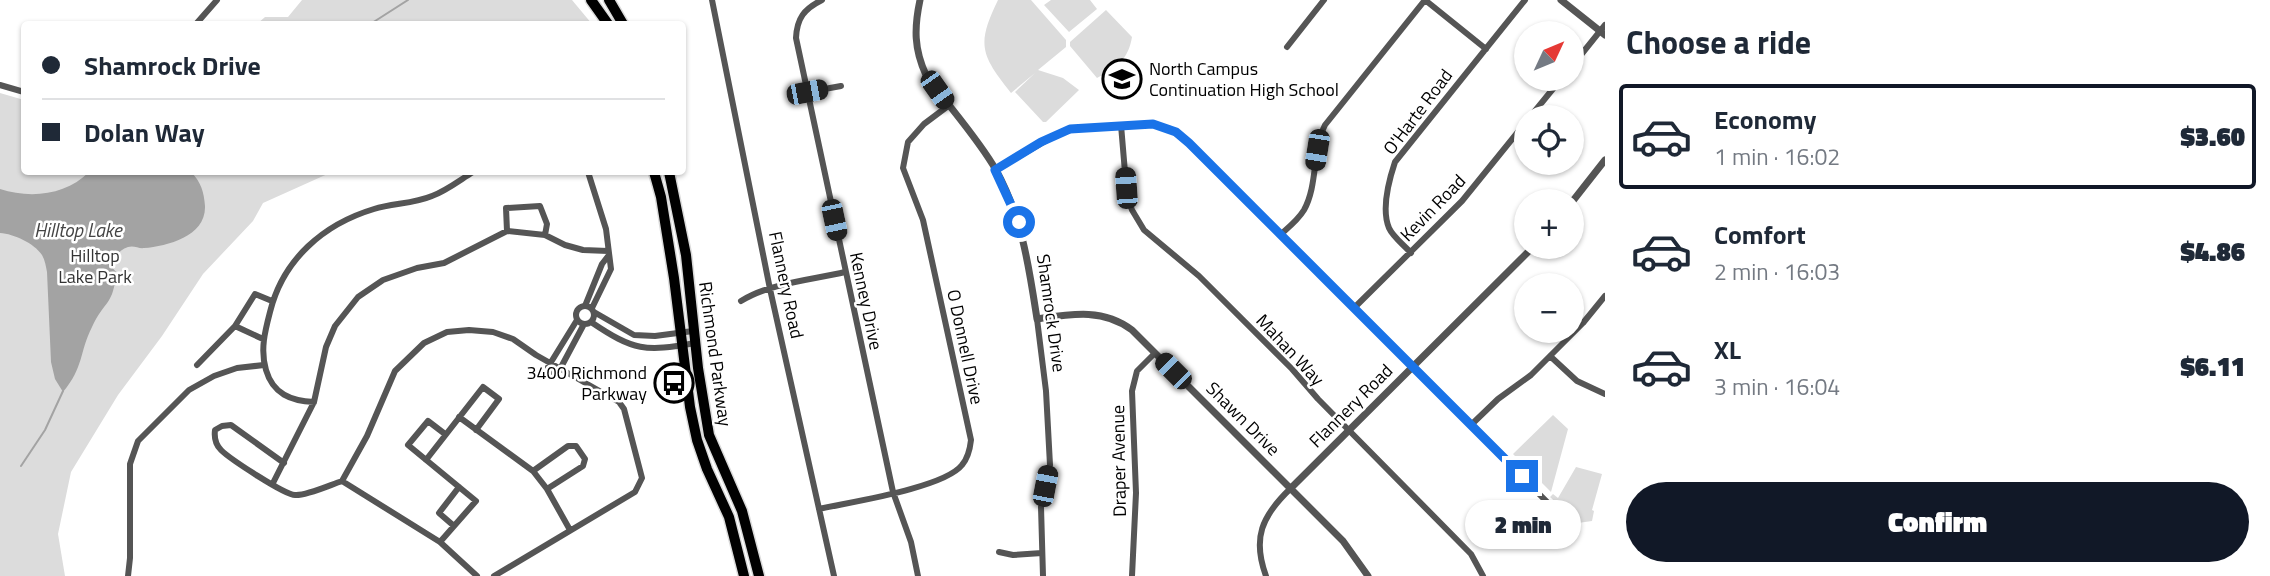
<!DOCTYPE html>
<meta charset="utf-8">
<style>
:root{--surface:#fff;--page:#f6f6f7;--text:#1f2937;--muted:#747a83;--line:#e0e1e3;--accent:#111827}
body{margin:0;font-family:"Titillium Web",sans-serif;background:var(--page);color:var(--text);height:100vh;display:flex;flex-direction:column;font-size:26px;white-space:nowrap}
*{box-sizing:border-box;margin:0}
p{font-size:23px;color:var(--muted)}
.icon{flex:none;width:38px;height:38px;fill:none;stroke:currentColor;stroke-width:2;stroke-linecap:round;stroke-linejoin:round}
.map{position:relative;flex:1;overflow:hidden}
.drawer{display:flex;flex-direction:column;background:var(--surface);width:665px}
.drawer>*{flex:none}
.banner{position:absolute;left:21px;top:21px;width:665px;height:154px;border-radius:7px;box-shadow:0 2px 5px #0004;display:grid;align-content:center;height:154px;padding:0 21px;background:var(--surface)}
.needle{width:46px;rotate:46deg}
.controls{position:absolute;left:1514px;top:21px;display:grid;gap:14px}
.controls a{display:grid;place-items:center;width:70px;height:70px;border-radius:50%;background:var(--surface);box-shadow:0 2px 5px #0004;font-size:35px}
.end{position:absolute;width:32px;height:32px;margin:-16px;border:9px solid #1a73e8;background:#fff;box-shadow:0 0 0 4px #fff}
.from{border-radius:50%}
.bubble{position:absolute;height:49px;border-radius:24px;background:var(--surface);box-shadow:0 2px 5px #0004;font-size:23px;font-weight:800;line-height:49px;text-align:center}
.car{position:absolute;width:21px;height:42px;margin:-21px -10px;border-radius:9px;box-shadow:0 0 5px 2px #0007;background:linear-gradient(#222 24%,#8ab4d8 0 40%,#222 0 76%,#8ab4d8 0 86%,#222 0)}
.banner b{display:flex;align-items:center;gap:24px;height:66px;font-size:26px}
.banner b+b{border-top:2px solid var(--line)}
.banner i{width:18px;height:18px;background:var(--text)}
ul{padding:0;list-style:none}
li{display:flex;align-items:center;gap:21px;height:105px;margin:0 14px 10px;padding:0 7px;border:4px solid transparent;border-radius:7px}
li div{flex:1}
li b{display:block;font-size:26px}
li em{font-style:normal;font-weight:800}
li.selected{border-color:var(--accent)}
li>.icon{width:63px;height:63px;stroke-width:1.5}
h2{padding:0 21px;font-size:32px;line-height:84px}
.button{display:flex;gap:14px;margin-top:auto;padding:14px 21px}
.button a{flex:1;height:80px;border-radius:42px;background:var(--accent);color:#fff;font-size:28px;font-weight:800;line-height:80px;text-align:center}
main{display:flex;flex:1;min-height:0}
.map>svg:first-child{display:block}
</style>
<main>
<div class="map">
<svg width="1605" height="576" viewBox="0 0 1605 576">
<rect width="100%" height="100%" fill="#fff"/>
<path fill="#dcdcdc" d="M302 0H572L592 24H257L265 17H288Z
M998 0H1031L1066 40V47L1038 70 1063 78 1079 90 1046 122H1043L1015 92 1035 73 1011 93C981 55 976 45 998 0Z
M1051 0H1090L1097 9 1069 32 1044 5Z
M1106 10 1132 37C1128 60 1117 67 1097 78L1070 46V42Z
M0 93 24 100V172H332L263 203 253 221 203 274 162 336 118 395 71 472 58 534 65 576H0Z
M1553 415 1568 429 1551 492 1513 454Z
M1576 467 1602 474 1592 510 1594 511 1592 521 1578 523 1550 497 1553 494 1558 498Z"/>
<path fill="#a3a3a3" d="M89 172H191C201 182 204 192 205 206 206 236 168 246 144 248 139 249 134 245 128 247 119 250 115 257 111 266L116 272C114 305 104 301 92 327 79 353 84 367 63 392L55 379 51 362 47 272C46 267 45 260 42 255 34 243 14 234 0 233V189C31 199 66 195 89 172Z"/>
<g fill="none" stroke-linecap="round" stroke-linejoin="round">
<path stroke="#a3a3a3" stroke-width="2" d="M358 24 372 23 408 0
M21 466 45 430 63 391"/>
<g stroke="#dbdbdb" stroke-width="13">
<path id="trunk" d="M591 0 608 24
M609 0 623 24
M654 172 661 197 674 278 690 407 697 440 707 469 729 517 744 576
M669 172 686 255 698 368 709 435 742 511 759 576"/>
</g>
<path stroke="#555" stroke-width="6" d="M712 0 770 289 834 576
M822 0C804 9 797 18 796 38L893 492 911 542 918 576
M1425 0 1486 49
M196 24 217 0
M1287 47 1324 0
M1572 66 1605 25
M0 85 24 92
M808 92 841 86
M1530 117 1561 79
M1121 125 1127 196 1132 210 1144 230 1199 276 1292 369 1318 399 1471 554 1483 576
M995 170 1056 135 1077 128 1153 124 1170 129 1189 143 1572 527
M588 172 606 229 611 269 592 308
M507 231 506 208 540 206 547 224 545 235
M1281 234C1289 227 1298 220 1304 210 1318 185 1312 151 1325 125L1425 0
M1411 253C1404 245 1393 237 1389 228 1381 209 1389 180 1395 162L1525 0
M741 301C770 283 811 280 845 272
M576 315a9 9 0 1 1 18 0a9 9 0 1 1-18 0Z
M585 306 602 264 609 255
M1354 308 1462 201 1526 122
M594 312 634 335 655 336 693 331
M1037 319 1046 391 1050 465 1041 507 1043 576
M577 320 548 367 552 372 559 371 584 324
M591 322C634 351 645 352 695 343
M235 326 263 339
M1550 356 1577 381 1605 394
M197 365 235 326 255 294 272 301
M314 402C291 401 273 394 266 370 260 350 265 331 270 312 283 259 324 224 374 209 393 203 413 204 432 196 446 191 460 180 473 172
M459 417 533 471 547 489 570 530
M1471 425 1498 399 1531 375 1583 323 1605 296
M426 460 483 387 499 399 476 430
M284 463 231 425 222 426 215 430C214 438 216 445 221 450 230 459 285 495 295 495 306 496 330 485 342 481
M533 471 568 446H576L585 459 583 466 547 489
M342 481 367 436 395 371 424 343 447 332 469 330 493 332 513 339 536 355 619 402 624 409 642 478 635 492 494 576
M342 481 440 542 477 576
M273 483 314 402 326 347 335 326 358 297 383 280 417 268 444 263 507 231 545 235 565 245 583 250 608 251
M819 509C850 502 944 488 962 465 968 458 970 449 971 440L923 220 903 168 908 142 924 124 948 106
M454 526 439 513 459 487
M440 542 476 501 408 445 428 421 445 434
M999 552 1013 555 1042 553
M128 576 130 558V464L138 441 189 390 214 376 237 368 264 365
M1132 576 1136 493 1132 391 1137 371 1155 353
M1266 576C1252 538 1262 516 1290 489"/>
<path stroke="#555" stroke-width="7" d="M920 0C914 28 914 49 926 75 949 107 977 137 996 170 1022 217 1029 267 1037 319 1071 314 1103 308 1132 330L1343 541 1368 576
M1561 0 1605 35
M1572 202 1605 160
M1290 489 1533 247"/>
<use href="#trunk" stroke="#000" stroke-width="10"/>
</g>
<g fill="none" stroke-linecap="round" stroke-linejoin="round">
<path stroke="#1a73e8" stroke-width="9" d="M1019 222 995 170 1041 142 1070 129 1153 124 1176 132 1189 143 1522 476"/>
</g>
<defs>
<g id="school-ring" transform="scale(2.0125)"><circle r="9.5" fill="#fff" stroke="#000" stroke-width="1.5"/><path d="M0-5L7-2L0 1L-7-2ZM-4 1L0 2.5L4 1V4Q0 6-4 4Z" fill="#000"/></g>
<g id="bus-ring" transform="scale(2.0125)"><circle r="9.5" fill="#fff" stroke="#000" stroke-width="1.5"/><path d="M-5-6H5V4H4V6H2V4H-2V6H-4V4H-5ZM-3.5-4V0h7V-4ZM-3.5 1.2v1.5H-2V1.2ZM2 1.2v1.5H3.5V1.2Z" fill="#000"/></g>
</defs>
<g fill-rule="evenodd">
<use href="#school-ring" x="1122" y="79"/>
<use href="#bus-ring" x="674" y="383"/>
</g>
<g text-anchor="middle" stroke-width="5" stroke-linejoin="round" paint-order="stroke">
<g font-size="18" fill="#000" stroke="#fff" text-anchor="start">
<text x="1149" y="75">North Campus<tspan x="1149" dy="21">Continuation High School</tspan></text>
<text x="647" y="379" text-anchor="end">3400 Richmond<tspan x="647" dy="21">Parkway</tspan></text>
</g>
<g font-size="18" fill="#000" stroke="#fff">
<text transform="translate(1418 112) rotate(-53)" y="6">O'Harte Road</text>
<text transform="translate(1433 208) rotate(-46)" y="6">Kevin Road</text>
<text transform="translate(786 285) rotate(78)" y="6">Flannery Road</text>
<text transform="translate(866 301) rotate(78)" y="6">Kenney Drive</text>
<text transform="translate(1051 313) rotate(82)" y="6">Shamrock Drive</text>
<text transform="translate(965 347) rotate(78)" y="6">O Donnell Drive</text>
<text transform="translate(1290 350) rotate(47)" y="6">Mahan Way</text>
<text transform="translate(715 354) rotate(82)" y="6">Richmond Parkway</text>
<text transform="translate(1351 406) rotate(-45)" y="6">Flannery Road</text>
<text transform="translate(1243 419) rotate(45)" y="6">Shawn Drive</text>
<text transform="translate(1119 461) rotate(-91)" y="6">Draper Avenue</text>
</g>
<g font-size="18" fill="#333" stroke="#fff">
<text x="95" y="262">Hilltop<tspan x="95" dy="21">Lake Park</tspan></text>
</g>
<g font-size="19" font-style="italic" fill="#444" stroke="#fff">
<text x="78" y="237">Hilltop Lake</text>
</g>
</g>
</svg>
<div class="controls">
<a><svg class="needle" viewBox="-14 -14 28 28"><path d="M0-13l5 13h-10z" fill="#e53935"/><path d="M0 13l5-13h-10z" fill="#747a83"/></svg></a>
<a><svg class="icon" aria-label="locate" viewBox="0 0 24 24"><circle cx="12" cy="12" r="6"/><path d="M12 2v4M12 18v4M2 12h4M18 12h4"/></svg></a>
<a>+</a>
<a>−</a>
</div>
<i class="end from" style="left:1019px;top:222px"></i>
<i class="end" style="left:1522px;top:476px"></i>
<div class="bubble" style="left:1465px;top:500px;width:116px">2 min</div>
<i class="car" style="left:937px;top:90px;rotate:145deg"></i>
<i class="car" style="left:807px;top:92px;rotate:79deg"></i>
<i class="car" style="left:1317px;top:150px;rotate:189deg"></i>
<i class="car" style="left:1126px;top:188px;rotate:356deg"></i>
<i class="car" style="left:834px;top:220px;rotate:168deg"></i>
<i class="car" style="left:1173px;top:371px;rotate:315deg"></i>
<i class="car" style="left:1045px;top:486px;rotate:11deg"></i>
<div class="banner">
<b><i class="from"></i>Shamrock Drive</b>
<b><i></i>Dolan Way</b>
</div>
</div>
<section class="drawer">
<h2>Choose a ride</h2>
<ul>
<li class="selected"><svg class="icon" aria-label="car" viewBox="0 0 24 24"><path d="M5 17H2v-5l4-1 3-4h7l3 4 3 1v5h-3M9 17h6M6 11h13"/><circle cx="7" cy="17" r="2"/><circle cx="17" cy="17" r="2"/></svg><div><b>Economy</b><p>1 min · 16:02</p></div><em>$3.60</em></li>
<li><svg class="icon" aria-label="car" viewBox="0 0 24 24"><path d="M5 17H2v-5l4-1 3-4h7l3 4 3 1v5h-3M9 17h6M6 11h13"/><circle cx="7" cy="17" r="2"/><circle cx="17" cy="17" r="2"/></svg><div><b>Comfort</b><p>2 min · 16:03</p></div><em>$4.86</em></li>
<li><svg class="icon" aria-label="car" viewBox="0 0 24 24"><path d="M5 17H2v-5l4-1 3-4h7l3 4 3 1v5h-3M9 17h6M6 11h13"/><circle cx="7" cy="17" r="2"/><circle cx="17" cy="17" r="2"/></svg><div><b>XL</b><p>3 min · 16:04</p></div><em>$6.11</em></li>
</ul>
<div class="button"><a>Confirm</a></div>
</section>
</main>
